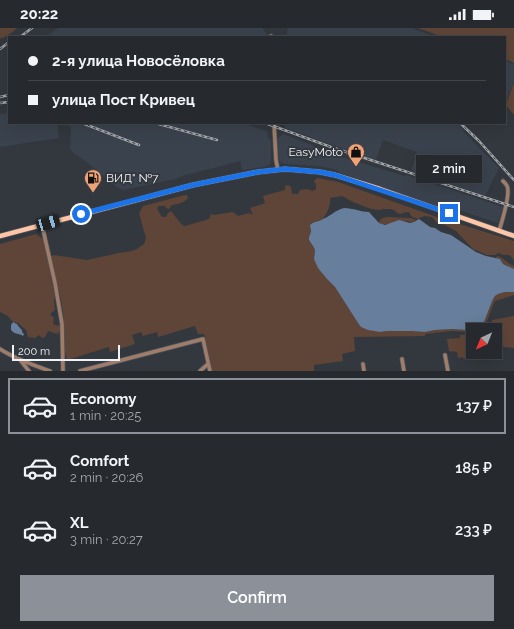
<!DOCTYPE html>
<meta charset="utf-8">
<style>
:root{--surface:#262a2e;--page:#2e3236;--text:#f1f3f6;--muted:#a4a7aa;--line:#42464a;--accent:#8c9099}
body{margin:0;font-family:Raleway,sans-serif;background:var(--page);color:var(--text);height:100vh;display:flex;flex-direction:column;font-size:15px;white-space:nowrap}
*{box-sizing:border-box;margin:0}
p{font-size:13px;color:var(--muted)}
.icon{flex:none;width:22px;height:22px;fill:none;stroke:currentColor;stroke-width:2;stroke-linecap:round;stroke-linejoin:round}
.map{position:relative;height:343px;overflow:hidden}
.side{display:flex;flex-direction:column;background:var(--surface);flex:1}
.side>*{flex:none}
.guide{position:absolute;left:8px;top:8px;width:498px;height:88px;border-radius:0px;box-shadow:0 4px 16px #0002,0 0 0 1px var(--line);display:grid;align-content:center;height:88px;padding:0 20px;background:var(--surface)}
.needle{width:26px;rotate:223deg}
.buttons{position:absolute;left:466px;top:295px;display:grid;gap:8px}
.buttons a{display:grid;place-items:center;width:36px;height:36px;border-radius:0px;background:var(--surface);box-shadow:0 4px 16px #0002,0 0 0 1px var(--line);font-size:20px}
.scale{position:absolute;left:12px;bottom:10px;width:108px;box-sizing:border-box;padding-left:4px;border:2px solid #eff2f7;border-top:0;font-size:11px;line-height:14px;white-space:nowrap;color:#eff2f7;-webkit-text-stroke:3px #33383e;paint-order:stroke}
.end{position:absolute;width:18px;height:18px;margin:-9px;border:5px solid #1a73e8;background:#fff;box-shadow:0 0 0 2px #fff}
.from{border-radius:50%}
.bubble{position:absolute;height:28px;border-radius:0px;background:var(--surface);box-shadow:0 4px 16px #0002,0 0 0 1px var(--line);font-size:13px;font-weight:600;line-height:28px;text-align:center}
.car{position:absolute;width:12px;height:24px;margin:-12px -6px;border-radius:5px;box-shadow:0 0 3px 1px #0007;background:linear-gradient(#222 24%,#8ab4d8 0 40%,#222 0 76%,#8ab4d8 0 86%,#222 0)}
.guide b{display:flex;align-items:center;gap:14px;height:38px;font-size:15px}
.guide b+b{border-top:1px solid var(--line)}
.guide i{width:10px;height:10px;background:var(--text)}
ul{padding:7px 0 0;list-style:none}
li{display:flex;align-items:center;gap:12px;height:56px;margin:0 8px 6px;padding:0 12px;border:2px solid transparent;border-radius:0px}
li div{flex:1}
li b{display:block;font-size:15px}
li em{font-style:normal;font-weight:600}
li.on{border-color:var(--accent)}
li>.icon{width:36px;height:36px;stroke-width:1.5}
.action{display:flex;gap:8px;margin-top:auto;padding:8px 20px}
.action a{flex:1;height:46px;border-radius:0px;background:var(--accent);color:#fff;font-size:16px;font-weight:600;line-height:46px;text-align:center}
.status{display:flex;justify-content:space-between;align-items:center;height:28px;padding:0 20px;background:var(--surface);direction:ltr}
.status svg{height:11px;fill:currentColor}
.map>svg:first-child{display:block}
</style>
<div class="status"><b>20:22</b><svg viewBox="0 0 49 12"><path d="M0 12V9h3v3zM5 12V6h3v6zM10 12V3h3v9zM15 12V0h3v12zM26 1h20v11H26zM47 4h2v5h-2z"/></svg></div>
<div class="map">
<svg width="514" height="343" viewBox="0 0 514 343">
<rect width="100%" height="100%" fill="#33383e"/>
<path fill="#3a424d" d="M58 0H262L268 7 267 9H46Z
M288 0H411L437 9H286Z
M505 33 514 36V52L505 77Z
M9 85V95H57L59 110 0 119V86Z
M63 95H241L267 103 268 109 271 112V133L269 137 264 139 242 142 241 138V133L182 148 176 151 123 162 118 160 88 135 72 124 70 121 71 99Z
M285 95H456L463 101 462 102 499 140 485 168 411 143 417 124 383 112 376 132 372 131 285 100Z
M283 106 328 123 332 126 341 129 405 148V147L410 148 503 179 498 195 443 177 441 179 372 156 338 144V142L318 138 284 136 279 133 277 111Z"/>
<path fill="#5f4537" d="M0 0H17C12 4 6 10 0 10Z
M418 0H514V35L505 31V9H443Z
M514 54V87L506 77Z
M317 150 338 154 434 188 514 213V233L510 227H503L499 225 495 227H487L473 221 456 203 445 197 437 195 432 189 425 188 417 191 411 188 409 184H407L400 186 397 185 394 182 391 181H383L379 182 371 181 353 174 342 168 330 170C331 177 327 185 323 191L312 195 310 201 311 204 309 209V212L313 218 315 222 314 231 327 251 335 259 358 295 380 304 387 303H411L425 304 435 302 452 301 466 302 476 300 484 294 493 271 495 268 498 266 505 264H514V267L495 273C489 283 489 302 473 302V303L468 304 451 303 425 306V308L354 309 355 323 342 326 343 333 314 337V343H212L204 306H198L195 298 158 309 157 304 143 308 141 304 132 307 135 316 110 324 109 319 67 332C62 316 65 301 63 285 61 267 55 248 50 230L52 228 54 227 87 232 119 225 132 223 137 221 144 216 146 210 139 185 143 178 185 167H187L188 170C184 175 178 176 172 177L169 181 166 180 165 178H159L157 180 161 188 163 189H166L168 185 171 183 182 197 185 198 209 191 211 186 214 187 233 184 238 188 249 185 253 187 250 180 265 175 263 168 285 162V158L288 157 291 159 292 166H298L300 162 307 161 313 163 316 161V156L314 154 315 152Z
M387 189 411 190 416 192C411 196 410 193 404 193 395 192 387 199 379 195 380 190 382 190 387 189Z
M36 206 43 211 47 227 55 269 54 273 55 282 50 286 54 290 53 296 60 298V303L57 306 48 303 45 309 42 310 39 307 35 310 28 309 26 302 18 295 12 293 8 288 0 284V216Z
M497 228C503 229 508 236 514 238V241L503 236 500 231 496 230Z
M514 288V320L504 319 499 313 495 314V302H492V292Z
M473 306V324H488L482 325V329L463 331V329L458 330 457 324 449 323 447 311 460 310V307Z"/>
<path fill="#677e9c" d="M344 180C353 180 361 184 369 184L379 195 385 197 399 192 410 195 414 194 419 191 430 199 435 200 441 204 451 207 476 224 486 228 500 231 503 236 514 241V264H505L498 266 495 268 493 271 484 294 476 300 466 302 452 301 435 302 425 304 411 303H387L380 304 368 302 361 299 358 295 335 259 327 251 318 240 314 231 315 222 313 218 309 212V209L311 204 310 197C314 193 318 194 323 191 331 188 335 182 344 180Z
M13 294 17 296 19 299 22 302V304L24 306 23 308C19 305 15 307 11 302V297Z"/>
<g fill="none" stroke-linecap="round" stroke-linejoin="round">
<g stroke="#51565c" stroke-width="5">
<path id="minor" d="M271 8V9
M274 95 276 132 278 142
M42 197 55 255 62 296 63 343
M499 203C502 193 511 166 507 158 507 157 504 154 503 153
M0 321C15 331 33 337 50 343
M445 327 448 343
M402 331 404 343
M21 333 29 343
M363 336 364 343
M80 343 203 311 210 343
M200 343 208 336"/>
</g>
<g stroke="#51565c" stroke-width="6">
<path id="major" d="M0 208 193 157 258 144 285 141 320 144 335 147 380 161 514 208"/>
</g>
<use href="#minor" stroke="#9f7d6a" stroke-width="3.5"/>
<use href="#major" stroke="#fec6a6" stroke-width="4.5"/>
<g stroke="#a2a6ab" stroke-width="2.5">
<path id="rail" d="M20 9 32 0
M0 21 9 14
M0 69 9 67
M0 75 9 74
M82 95 139 117
M155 95 217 112
M265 95 331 119 514 179
M460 95 479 113 514 152"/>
</g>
<use href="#rail" stroke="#33383e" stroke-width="1" stroke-dasharray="3" stroke-linecap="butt"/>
</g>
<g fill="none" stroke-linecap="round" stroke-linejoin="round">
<path stroke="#1a73e8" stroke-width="5" d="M81 186 193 157 258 144 285 141 320 144 335 147 449 185"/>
</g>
<defs>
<g id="shop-pin" transform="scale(0.9)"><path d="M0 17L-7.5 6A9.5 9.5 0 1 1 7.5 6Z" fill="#efa377" stroke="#33383e"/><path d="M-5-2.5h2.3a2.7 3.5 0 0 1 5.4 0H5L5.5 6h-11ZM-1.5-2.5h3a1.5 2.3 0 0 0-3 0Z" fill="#111"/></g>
<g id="fuel-pin" transform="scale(0.9)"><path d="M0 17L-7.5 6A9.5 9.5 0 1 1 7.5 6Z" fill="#efa377" stroke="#33383e"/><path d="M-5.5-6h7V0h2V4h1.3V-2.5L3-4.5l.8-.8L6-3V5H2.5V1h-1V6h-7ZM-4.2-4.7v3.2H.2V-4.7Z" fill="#111"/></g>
</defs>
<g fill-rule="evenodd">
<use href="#shop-pin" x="356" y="124"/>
<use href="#fuel-pin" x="93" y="150"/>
</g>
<g text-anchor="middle" stroke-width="4" stroke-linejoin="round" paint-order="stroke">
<g font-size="12" fill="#eff2f7" stroke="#33383e" text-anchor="end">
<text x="343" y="128">EasyMoto</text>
<text x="106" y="154" text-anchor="start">ВИД" №7</text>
</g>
</g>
</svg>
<div class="buttons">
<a><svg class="needle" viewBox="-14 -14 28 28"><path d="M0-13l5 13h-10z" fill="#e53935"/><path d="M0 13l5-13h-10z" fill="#a4a7aa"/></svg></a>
</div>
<div class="scale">200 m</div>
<i class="end from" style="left:81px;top:186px"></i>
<i class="end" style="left:449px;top:185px"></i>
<div class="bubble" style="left:416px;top:127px;width:66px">2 min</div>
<i class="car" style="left:48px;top:195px;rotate:74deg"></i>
<div class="guide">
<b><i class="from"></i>2-я улица Новосёловка</b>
<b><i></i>улица Пост Кривец</b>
</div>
</div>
<section class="side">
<ul>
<li class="on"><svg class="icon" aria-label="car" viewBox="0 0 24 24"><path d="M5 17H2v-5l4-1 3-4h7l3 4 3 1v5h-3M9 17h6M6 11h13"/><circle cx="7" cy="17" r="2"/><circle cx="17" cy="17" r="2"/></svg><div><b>Economy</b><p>1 min · 20:25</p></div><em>137 ₽</em></li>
<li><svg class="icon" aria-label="car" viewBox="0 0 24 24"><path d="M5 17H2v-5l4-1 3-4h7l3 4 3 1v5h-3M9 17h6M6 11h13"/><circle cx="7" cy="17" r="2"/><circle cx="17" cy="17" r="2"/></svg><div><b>Comfort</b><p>2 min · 20:26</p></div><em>185 ₽</em></li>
<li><svg class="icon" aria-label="car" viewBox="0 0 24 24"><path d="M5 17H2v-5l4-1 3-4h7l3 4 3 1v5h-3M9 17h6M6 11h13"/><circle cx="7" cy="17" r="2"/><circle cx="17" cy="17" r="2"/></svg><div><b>XL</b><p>3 min · 20:27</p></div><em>233 ₽</em></li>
</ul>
<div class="action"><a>Confirm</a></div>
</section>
